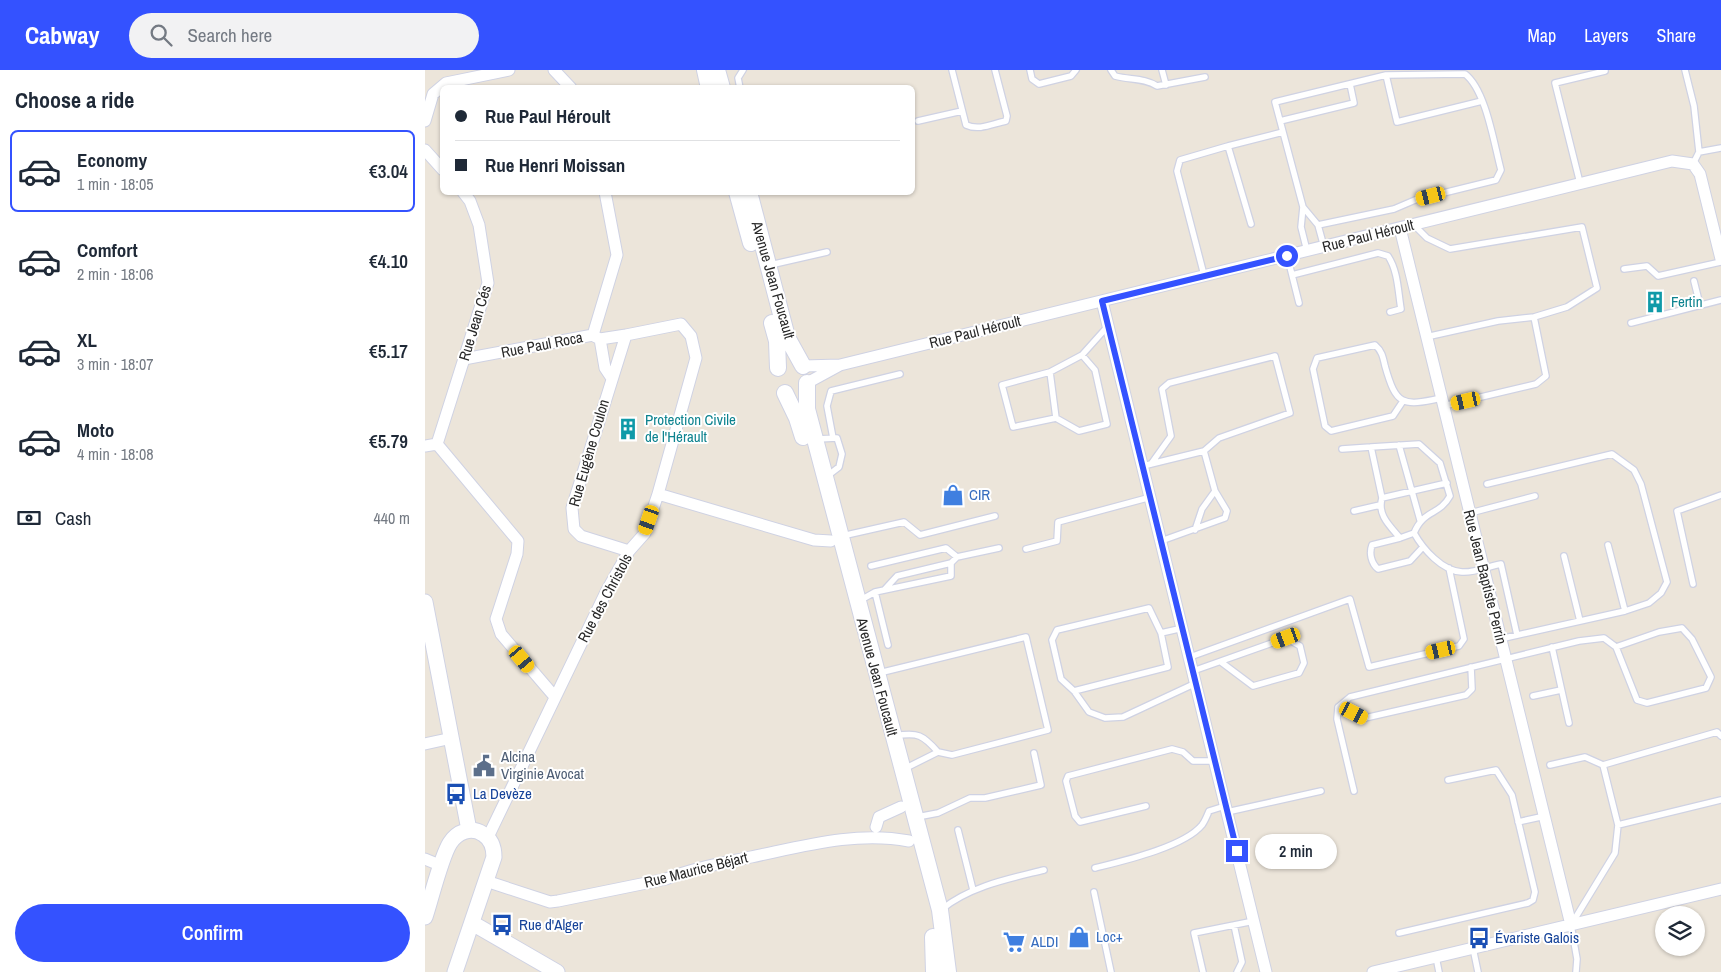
<!DOCTYPE html>
<meta charset="utf-8">
<style>
:root{--surface:#fff;--page:#f2f2f3;--text:#1f2937;--muted:#747a83;--line:#e0e1e3;--accent:#3452ff}
body{margin:0;font-family:"Archivo Narrow",sans-serif;background:var(--page);color:var(--text);height:100vh;display:flex;flex-direction:column;font-size:19px;white-space:nowrap}
*{box-sizing:border-box;margin:0}
p{font-size:16px;color:var(--muted)}
.icon{flex:none;width:28px;height:28px;fill:none;stroke:currentColor;stroke-width:2;stroke-linecap:round;stroke-linejoin:round}
.map{position:relative;flex:1;overflow:hidden}
.side{display:flex;flex-direction:column;background:var(--surface);width:425px}
.side>*{flex:none}
.banner{position:absolute;left:15px;top:15px;width:475px;height:110px;border-radius:8px;box-shadow:0 1px 4px #0004;display:grid;align-content:center;height:110px;padding:0 15px;background:var(--surface)}
.fabs{position:absolute;left:1230px;top:836px;display:grid;gap:10px}
.fabs a{display:grid;place-items:center;width:50px;height:50px;border-radius:50%;background:var(--surface);box-shadow:0 1px 4px #0004;font-size:25px}
.end{position:absolute;width:22px;height:22px;margin:-11px;border:6px solid #3452ff;background:#fff;box-shadow:0 0 0 2px #fff}
.from{border-radius:50%}
.bubble{position:absolute;height:35px;border-radius:18px;background:var(--surface);box-shadow:0 1px 4px #0004;font-size:16px;font-weight:600;line-height:35px;text-align:center}
.car{position:absolute;width:15px;height:30px;margin:-15px -8px;border-radius:6px;box-shadow:0 0 4px 1px #0007;background:linear-gradient(#f5c518 24%,#345 0 40%,#f5c518 0 76%,#345 0 86%,#f5c518 0)}
.banner b{display:flex;align-items:center;gap:18px;height:48px;font-size:19px}
.banner b+b{border-top:1px solid var(--line)}
.banner i{width:12px;height:12px;background:var(--text)}
ul{padding:0;list-style:none}
li{display:flex;align-items:center;gap:15px;height:82px;margin:0 10px 8px;padding:0 5px;border:2px solid transparent;border-radius:8px}
li div{flex:1}
li b{display:block;font-size:19px}
li em{font-style:normal;font-weight:600}
li.current{border-color:var(--accent)}
li>.icon{width:45px;height:45px;stroke-width:1.5}
h2{padding:0 15px;font-size:22px;line-height:60px}
.pay{display:flex;align-items:center;gap:12px;height:55px;padding:0 15px;font-size:19px}
.pay p{margin-inline-start:auto}
.button{display:flex;gap:10px;margin-top:auto;padding:10px 15px}
.button a{flex:1;height:58px;border-radius:30px;background:var(--accent);color:#fff;font-size:20px;font-weight:600;line-height:58px;text-align:center}
header{display:flex;align-items:center;gap:30px;box-sizing:border-box;height:70px;padding:0 25px;background:var(--accent);color:#fff}
header strong{font-size:24px}
nav{display:flex;gap:28px;margin-inline-start:auto;font-size:18px}
.search{width:350px;height:45px;background:var(--page);display:flex;align-items:center;gap:12px;box-sizing:border-box;padding:0 18px;border-radius:28px;color:var(--muted);font-size:19px}
main{display:flex;flex:1;min-height:0}
.map>svg:first-child{display:block}
</style>
<header>
<strong>Cabway</strong>
<div class="search"><svg class="icon" aria-label="search" viewBox="0 0 24 24"><circle cx="10" cy="10" r="6"/><path d="M15 15l6 6"/></svg>Search here</div>
<nav><a>Map</a><a>Layers</a><a>Share</a></nav>
</header>
<main>
<section class="side">
<h2>Choose a ride</h2>
<ul>
<li class="current"><svg class="icon" aria-label="car" viewBox="0 0 24 24"><path d="M5 17H2v-5l4-1 3-4h7l3 4 3 1v5h-3M9 17h6M6 11h13"/><circle cx="7" cy="17" r="2"/><circle cx="17" cy="17" r="2"/></svg><div><b>Economy</b><p>1 min · 18:05</p></div><em>€3.04</em></li>
<li><svg class="icon" aria-label="car" viewBox="0 0 24 24"><path d="M5 17H2v-5l4-1 3-4h7l3 4 3 1v5h-3M9 17h6M6 11h13"/><circle cx="7" cy="17" r="2"/><circle cx="17" cy="17" r="2"/></svg><div><b>Comfort</b><p>2 min · 18:06</p></div><em>€4.10</em></li>
<li><svg class="icon" aria-label="car" viewBox="0 0 24 24"><path d="M5 17H2v-5l4-1 3-4h7l3 4 3 1v5h-3M9 17h6M6 11h13"/><circle cx="7" cy="17" r="2"/><circle cx="17" cy="17" r="2"/></svg><div><b>XL</b><p>3 min · 18:07</p></div><em>€5.17</em></li>
<li><svg class="icon" aria-label="car" viewBox="0 0 24 24"><path d="M5 17H2v-5l4-1 3-4h7l3 4 3 1v5h-3M9 17h6M6 11h13"/><circle cx="7" cy="17" r="2"/><circle cx="17" cy="17" r="2"/></svg><div><b>Moto</b><p>4 min · 18:08</p></div><em>€5.79</em></li>
</ul>
<div class="pay"><svg class="icon" aria-label="cash" viewBox="0 0 24 24"><path d="M3 7h18v10H3z"/><circle cx="12" cy="12" r="2"/></svg>Cash<p>440 m</p></div>
<div class="button"><a>Confirm</a></div>
</section>
<div class="map">
<svg width="1296" height="902" viewBox="0 0 1296 902">
<rect width="100%" height="100%" fill="#ece5da"/>
<g fill="none" stroke-linecap="round" stroke-linejoin="round">
<g stroke="#cfd2e3" stroke-width="8">
<path id="service" d="M527 0 541 55C554 61 567 54 581 51L582 46 570 0
M605 0 607 9 614 14 646 6 651 0
M686 0 690 6C705 10 720 8 732 16L780 7
M737 0 741 15
M1260 0 1269 36 1274 82
M961 5 972 52 1057 31
M315 18 313 8 318 0
M493 51 537 41
M855 51 929 33 925 14
M1268 94 1274 82 1296 78
M1155 113 1130 13 1180 1
M878 137 893 155 899 177
M826 154 803 76 858 62
M988 154 1002 168 1025 179 1157 157 1172 218 1142 237 1109 247 1073 251 1001 267
M882 181 876 157 878 137 850 32 961 5 1040 4C1061 20 1069 74 1076 100L1071 110 990 130 969 139 893 155
M862 185 874 233
M345 195 402 182
M1199 199 1222 196 1233 206 1296 192
M779 205 752 101 755 90 803 76
M867 205 953 183 963 186C973 201 973 221 976 239L965 242
M1269 211 1275 235
M1206 253 1296 230
M657 285 670 300 682 354 654 361 631 348 588 357 577 315 625 302 657 285 683 256
M625 302 631 348
M978 331 968 346 906 361 900 356 888 299 892 288 950 275C957 281 958 287 960 296 971 335 977 337 1016 328
M1018 336 1111 314 1121 306 1109 247
M408 368 402 336 406 321 475 304
M392 369 412 368 417 384 414 397 401 407
M974 375 995 450
M917 379 946 377
M718 396 726 394 779 381 794 368 865 343 850 286 744 313 737 319 746 366 726 394
M1062 414 1187 384 1209 400 1216 414 1242 512 1236 523 1224 533 1200 541 1075 569
M957 428 1022 413
M929 441 955 435
M1045 443 1110 426
M770 460 777 439 790 421 779 381
M989 463 975 468C965 456 952 445 957 428L946 377 994 374 1015 393 1025 426C1014 446 999 439 989 463 998 479 1017 501 1037 502 1050 503 1064 496 1076 494L1092 565
M417 466 479 452 495 465 570 446
M975 468 947 475C944 483 946 493 953 499L985 491 997 478
M736 471 800 448 802 441 790 421
M1183 475 1200 541
M601 479 632 471 633 452 726 427
M1139 486 1155 551
M446 496 521 478 532 487
M1268 514 1252 441 1296 425
M460 519 472 506 526 493
M450 522 463 575
M434 531 450 522 526 506V493L532 487 574 478
M736 563 758 558
M1127 577 1144 653
M765 587 925 529 944 597 1034 576 1039 569 1024 498
M768 601 861 568 875 576 879 593 874 603 828 616 796 592
M454 603 601 567 623 660 527 685 513 682 479 699
M649 621 743 597 736 563 724 538 632 560 627 570 636 609 649 621 664 642 680 648 698 647 771 613
M1108 626 1136 620
M913 637 940 648 1041 625 1047 619 1046 597
M470 666C493 662 498 665 513 682
M1125 695 1160 687 1178 695 1193 755
M1178 695 1292 662 1296 666
M929 721 912 649 913 637 925 627 1154 571 1179 568 1191 577 1212 630 1222 633 1281 618 1286 607 1267 569 1257 558 1234 562 1191 577
M721 736 655 752 650 746 641 711 643 706 747 679 758 682 768 691H789
M802 742 896 721
M492 747 513 743 545 728H560L616 715 609 683
M1093 752 1120 746
M533 760 548 820
M670 798C698 791 759 777 777 755 780 751 782 746 784 741L800 736
M669 822 686 902
M517 839C546 816 583 809 619 800
M809 855 817 892 812 902
M974 863 1103 833 1108 830 1110 822 1087 725 1071 700 1023 710
M1048 878 1053 902
M1011 887 1014 902
M778 902 769 863 829 851
M1151 902 1152 889 1146 855 1190 783 1193 755 1296 730"/>
</g>
<g stroke="#cfd2e3" stroke-width="13">
<path id="minor" d="M129 0 146 18
M0 51 8 24 21 13 84 0
M0 80 18 100
M975 158 1146 855
M677 231 841 902
M169 266 175 269 201 265
M175 269 180 298 186 307
M39 289 168 265 192 185 180 122
M415 295 1247 91 1268 94 1275 104 1296 189
M378 296 415 295 382 313
M12 374 93 471 92 484 71 549 76 564 130 627
M0 376 12 374 63 213 54 155 45 131 38 122
M233 424 389 470 406 471
M0 674 27 668
M451 757 454 747 476 737
M63 767 181 522 204 481 220 463 233 424 271 288 266 266 256 254 201 265 147 438 149 459 156 466 204 481
M0 789 17 796
M61 811 125 832 133 831 241 809C268 798 298 793 326 787 379 776 431 761 484 771
M948 902 1296 819"/>
</g>
<g stroke="#cfd2e3" stroke-width="17">
<path id="tertiary" d="M0 532 44 760
M0 847C6 829 16 787 25 773 32 762 46 756 58 764 66 769 69 777 69 787L30 902
M47 853 132 902"/>
</g>
<g stroke="#cfd2e3" stroke-width="18">
<path id="secondary" d="M280 0 284 18
M292 0 297 18
M312 122 326 173
M324 122 362 267 378 296
M347 253 352 271 353 298
M382 313V339L515 840 523 902
M360 323 372 348 378 367
M508 867 509 902"/>
</g>
<use href="#service" stroke="#fff" stroke-width="5.5"/>
<use href="#minor" stroke="#fff" stroke-width="11"/>
<use href="#tertiary" stroke="#fff" stroke-width="15"/>
<use href="#secondary" stroke="#fff" stroke-width="16"/>
</g>
<g fill="none" stroke-linecap="round" stroke-linejoin="round">
<path stroke="#3452ff" stroke-width="6" d="M812 781 677 231 862 186"/>
</g>
<defs>
<g id="building-bare" transform="scale(1.725)"><path d="M-4-6H4V6H1V3H-1V6H-4ZM-2.5-4.3h1.7v1.8h-1.7ZM.8-4.3h1.7v1.8H.8ZM-2.5-1h1.7V.8h-1.7ZM.8-1h1.7V.8H.8Z" fill="#0f9aa8" stroke="#fff" stroke-width="2.5" paint-order="stroke"/></g>
<g id="shop-bare" transform="scale(1.725)"><path d="M-5-2.5h2.3a2.7 3.5 0 0 1 5.4 0H5L5.5 6h-11ZM-1.5-2.5h3a1.5 2.3 0 0 0-3 0Z" fill="#3f7fe0" stroke="#fff" stroke-width="2.5" paint-order="stroke"/></g>
<g id="civic-bare" transform="scale(1.725)"><path d="M-.6-6.5H3V-4.5H.6V-3L4-1V1h2V6H-6V1h2V-1L-.6-3ZM-1.2 2.5V6h2.4V2.5Z" fill="#5c6f8a" stroke="#fff" stroke-width="2.5" paint-order="stroke"/></g>
<g id="bus-bare" transform="scale(1.725)"><path d="M-5-6H5V4H4V6H2V4H-2V6H-4V4H-5ZM-3.5-4V0h7V-4ZM-3.5 1.2v1.5H-2V1.2ZM2 1.2v1.5H3.5V1.2Z" fill="#1a4fb4" stroke="#fff" stroke-width="2.5" paint-order="stroke"/></g>
<g id="supermarket-bare" transform="scale(1.725)"><path d="M-6-5.5h2.5l.6 2H6L4.5 2H-2.5L-4.4-4H-6ZM-1.5 3.2a1.3 1.3 0 1 0 .1 0ZM3 3.2a1.3 1.3 0 1 0 .1 0Z" fill="#3f7fe0" stroke="#fff" stroke-width="2.5" paint-order="stroke"/></g>
</defs>
<g fill-rule="evenodd">
<use href="#building-bare" x="1230" y="232"/>
<use href="#building-bare" x="203" y="359"/>
<use href="#shop-bare" x="528" y="425"/>
<use href="#civic-bare" x="59" y="696"/>
<use href="#bus-bare" x="31" y="724"/>
<use href="#bus-bare" x="77" y="855"/>
<use href="#shop-bare" x="654" y="867"/>
<use href="#bus-bare" x="1054" y="868"/>
<use href="#supermarket-bare" x="589" y="872"/>
</g>
<g text-anchor="middle" stroke-width="4" stroke-linejoin="round" paint-order="stroke">
<g font-size="15" fill="#292929" stroke="#fff">
<text transform="translate(943 166) rotate(-14)" y="5">Rue Paul Héroult</text>
<text transform="translate(348 210) rotate(74)" y="5">Avenue Jean Foucault</text>
<text transform="translate(50 253) rotate(-73)" y="5">Rue Jean Cés</text>
<text transform="translate(550 262) rotate(-14)" y="5">Rue Paul Héroult</text>
<text transform="translate(117 275) rotate(-11)" y="5">Rue Paul Roca</text>
<text transform="translate(164 383) rotate(-74)" y="5">Rue Eugène Coulon</text>
<text transform="translate(1060 507) rotate(76)" y="5">Rue Jean Baptiste Perrin</text>
<text transform="translate(180 528) rotate(-62)" y="5">Rue des Christols</text>
<text transform="translate(452 607) rotate(75)" y="5">Avenue Jean Foucault</text>
<text transform="translate(271 800) rotate(-14)" y="5">Rue Maurice Béjart</text>
</g>
<g font-size="15" fill="#0d838f" stroke="#fff" text-anchor="start">
<text x="1246" y="237">Fertin</text>
<text x="220" y="355">Protection Civile<tspan x="220" dy="17">de l'Hérault</tspan></text>
</g>
<g font-size="15" fill="#366cbe" stroke="#fff" text-anchor="start">
<text x="544" y="430">CIR</text>
<text x="671" y="872">Loc+</text>
<text x="606" y="877">ALDI</text>
</g>
<g font-size="15" fill="#4e5e75" stroke="#fff" text-anchor="start">
<text x="76" y="692">Alcina<tspan x="76" dy="17">Virginie Avocat</tspan></text>
</g>
<g font-size="15" fill="#164399" stroke="#fff" text-anchor="start">
<text x="48" y="729">La Devèze</text>
<text x="94" y="860">Rue d'Alger</text>
<text x="1070" y="873">Évariste Galois</text>
</g>
</g>
</svg>
<div class="fabs">
<a><svg class="icon" aria-label="layers" viewBox="0 0 24 24"><path d="M12 4l9 5-9 5-9-5zM3 14l9 5 9-5"/></svg></a>
</div>
<i class="end from" style="left:862px;top:186px"></i>
<i class="end" style="left:812px;top:781px"></i>
<div class="bubble" style="left:830px;top:764px;width:82px">2 min</div>
<i class="car" style="left:1006px;top:126px;rotate:256deg"></i>
<i class="car" style="left:1041px;top:331px;rotate:257deg"></i>
<i class="car" style="left:224px;top:450px;rotate:199deg"></i>
<i class="car" style="left:861px;top:568px;rotate:250deg"></i>
<i class="car" style="left:1016px;top:580px;rotate:257deg"></i>
<i class="car" style="left:97px;top:589px;rotate:140deg"></i>
<i class="car" style="left:929px;top:643px;rotate:117deg"></i>
<div class="banner">
<b><i class="from"></i>Rue Paul Héroult</b>
<b><i></i>Rue Henri Moissan</b>
</div>
</div>
</main>
